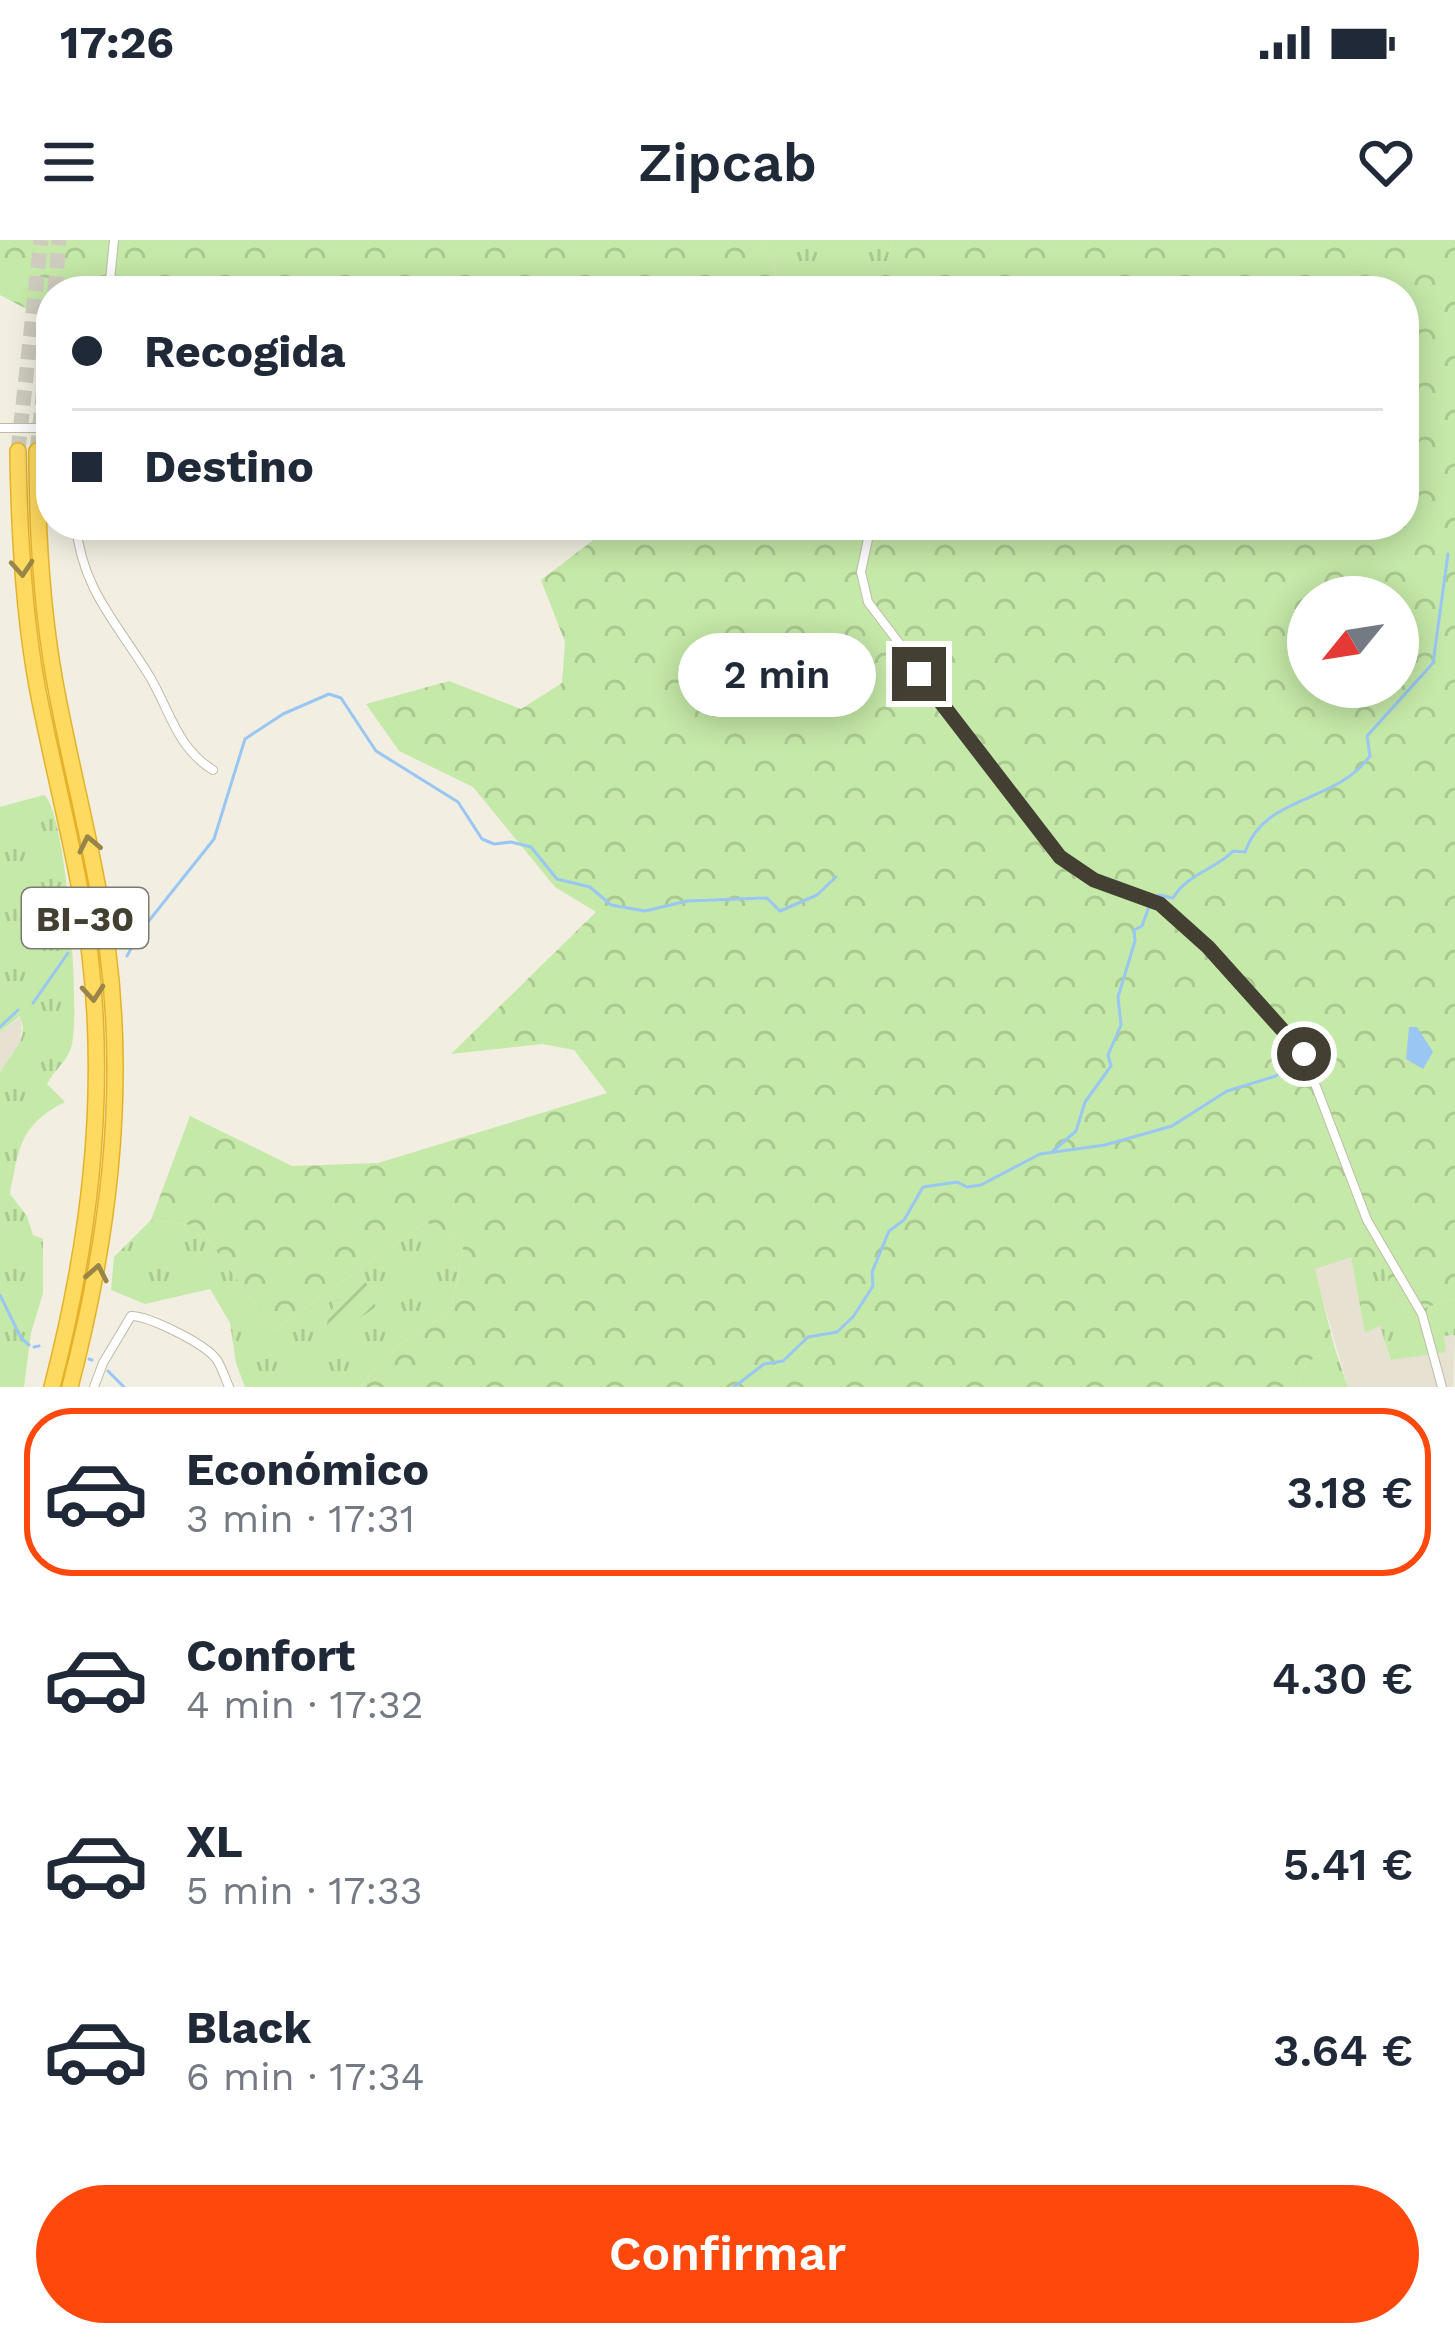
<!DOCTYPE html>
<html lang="es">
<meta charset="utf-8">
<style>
:root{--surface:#fff;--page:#f2f2f3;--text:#1f2937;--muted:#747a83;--line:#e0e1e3;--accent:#ff490c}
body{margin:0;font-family:"Work Sans",sans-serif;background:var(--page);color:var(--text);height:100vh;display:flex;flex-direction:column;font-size:45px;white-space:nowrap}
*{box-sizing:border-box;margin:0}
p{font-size:39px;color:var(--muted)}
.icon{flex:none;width:66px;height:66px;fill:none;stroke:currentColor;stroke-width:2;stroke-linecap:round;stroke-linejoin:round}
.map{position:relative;height:1147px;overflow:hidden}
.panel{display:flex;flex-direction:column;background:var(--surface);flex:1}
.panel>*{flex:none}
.banner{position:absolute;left:36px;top:36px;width:1383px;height:264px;border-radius:48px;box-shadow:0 6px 30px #0003;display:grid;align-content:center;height:264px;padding:0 36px;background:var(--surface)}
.needle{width:78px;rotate:240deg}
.controls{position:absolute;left:1287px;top:336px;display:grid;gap:24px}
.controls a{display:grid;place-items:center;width:132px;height:132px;border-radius:50%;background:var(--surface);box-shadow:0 6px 30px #0003;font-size:60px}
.end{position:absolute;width:54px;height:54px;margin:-27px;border:15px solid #433f32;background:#fff;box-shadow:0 0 0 6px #fff}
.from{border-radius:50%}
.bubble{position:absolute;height:84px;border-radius:42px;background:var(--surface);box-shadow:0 6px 30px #0003;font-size:39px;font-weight:600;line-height:84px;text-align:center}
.banner b{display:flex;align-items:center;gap:42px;height:114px;font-size:45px}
.banner b+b{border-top:3px solid var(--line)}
.banner i{width:30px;height:30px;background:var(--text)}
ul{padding:21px 0 0;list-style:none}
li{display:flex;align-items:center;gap:36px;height:168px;margin:0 24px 18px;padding:0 12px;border:6px solid transparent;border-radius:48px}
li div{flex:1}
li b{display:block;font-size:45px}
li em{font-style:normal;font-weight:600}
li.active{border-color:var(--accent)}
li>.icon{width:108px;height:108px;stroke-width:1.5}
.action{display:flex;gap:24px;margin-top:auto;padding:24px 36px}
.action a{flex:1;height:138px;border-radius:72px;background:var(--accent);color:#fff;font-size:48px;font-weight:600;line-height:138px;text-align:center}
.status{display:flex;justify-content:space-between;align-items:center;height:84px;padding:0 60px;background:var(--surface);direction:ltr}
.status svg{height:33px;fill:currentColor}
header{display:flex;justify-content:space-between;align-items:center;height:156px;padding:0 36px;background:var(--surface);font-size:54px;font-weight:600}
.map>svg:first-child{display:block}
</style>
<div class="status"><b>17:26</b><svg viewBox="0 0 49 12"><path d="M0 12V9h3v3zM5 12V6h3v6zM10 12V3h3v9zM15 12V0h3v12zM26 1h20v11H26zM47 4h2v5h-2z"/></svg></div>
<header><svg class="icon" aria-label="menu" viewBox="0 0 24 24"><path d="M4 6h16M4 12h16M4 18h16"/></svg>Zipcab<svg class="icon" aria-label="heart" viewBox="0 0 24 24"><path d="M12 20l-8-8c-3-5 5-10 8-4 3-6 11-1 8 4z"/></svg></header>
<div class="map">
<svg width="1455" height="1147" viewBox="0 0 1455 1147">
<defs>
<pattern id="grass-tufts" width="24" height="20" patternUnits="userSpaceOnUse" patternTransform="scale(3)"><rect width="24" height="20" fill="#c5e9a8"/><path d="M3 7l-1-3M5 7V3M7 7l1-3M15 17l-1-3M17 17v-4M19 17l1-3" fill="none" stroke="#aac991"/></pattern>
<pattern id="forest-crowns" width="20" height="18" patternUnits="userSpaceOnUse" patternTransform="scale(3)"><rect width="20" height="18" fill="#c5e9a8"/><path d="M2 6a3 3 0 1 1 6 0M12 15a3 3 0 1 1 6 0" fill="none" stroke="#aac991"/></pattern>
<pattern id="garden-furrows" width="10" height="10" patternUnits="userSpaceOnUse" patternTransform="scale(3)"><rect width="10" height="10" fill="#c5e9a8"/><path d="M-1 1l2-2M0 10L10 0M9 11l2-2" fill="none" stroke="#aac991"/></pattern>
</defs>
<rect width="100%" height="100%" fill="#f2efe2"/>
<path fill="#e6e1d0" d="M22 776 20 809 0 833V792Z
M1351 1016 1365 1092 1380 1086 1391 1120 1445 1111 1444 1096 1455 1095 1453 1147H1348L1314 1029Z"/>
<path fill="url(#grass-tufts)" d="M764 0H893L878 51H781Z
M1072 5C1095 10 1099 30 1100 51H963L1011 23Z
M44 555C67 572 80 772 72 804 69 820 54 830 47 844L65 862C19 885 19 909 10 954L27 976 33 995 43 999V1053L31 1093 24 1147H0V833C11 813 30 800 20 776L0 792V567Z
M151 980 198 986 274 1090 426 982 464 1002 451 1071 384 1115 361 1147H245L236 1123 230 1083 210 1049 145 1064 111 1050 114 1017Z
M1382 1026 1406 1073 1455 1059V1095L1444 1096 1446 1112 1391 1120 1380 1086 1384 1076 1373 1060 1369 1034Z
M1334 1106 1348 1147H1297L1306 1123Z"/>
<path fill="url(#forest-crowns)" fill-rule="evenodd" d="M0 0H764L781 51H51V82L0 55Z
M893 0H1455V1059L1406 1073 1382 1026 1370 1034 1373 1060 1385 1076 1380 1086 1365 1093 1351 1017 1315 1029 1334 1106 1306 1123 1297 1147H361L384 1115 451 1071 464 1002 426 982 274 1090 198 986 151 980 190 876 292 926 378 923 607 853 574 810 542 804 451 814 596 672 555 647 473 547 399 511 366 464 449 441 521 469 562 443 565 402 541 340 613 285H1404V51H1100C1092 0 1005 39 963 51 942 57 901 51 878 51ZM1308 357H1398V447H1308Z"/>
<path fill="url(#garden-furrows)" d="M364 1037 376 1067 346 1087 329 1109C320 1074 337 1057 364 1037Z"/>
<path fill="#9ac6f3" d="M1409 787H1417L1433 812 1423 829 1406 819Z"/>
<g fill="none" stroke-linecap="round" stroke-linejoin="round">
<path stroke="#9ac6f3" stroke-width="3" d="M1153 659 1159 655 1173 658C1187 634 1218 628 1233 611L1245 612C1265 554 1334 565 1370 516L1367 496 1433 423 1448 314
M127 716 140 692 214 599 245 499 283 474 329 454 341 458 376 511 458 562 482 599 494 604 511 602 531 607 557 639 590 647 611 665 645 671 687 661 767 658 780 671 817 655 836 637
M33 763 68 713
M0 787 18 770
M1053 911 1076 891 1085 862 1111 826 1108 815 1121 785 1118 757 1135 701 1134 690 1142 686 1150 664
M0 1055 21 1098 29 1105
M34 1107 39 1106
M89 1119 92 1120
M108 1131 124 1147
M734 1147 764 1124 783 1121 808 1097 837 1092 853 1077 873 1046 872 1032 889 991 904 980 923 947 957 942 967 947 981 945 1040 914 1105 905 1172 886 1227 851 1276 836 1302 817"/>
<path stroke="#cfccbf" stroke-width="15" stroke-dasharray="15 8" stroke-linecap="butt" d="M55 51 59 0
M18 211 41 0
M37 211 51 82"/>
<g stroke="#c0baa7" stroke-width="10">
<path id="minor" d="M109 51 114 0
M0 188H51
M76 285C82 350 118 384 150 437 170 471 177 508 213 530
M871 285 861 332 868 362 1061 617 1095 640 1159 664 1208 707 1304 815 1367 980 1422 1074 1442 1147
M94 1147 103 1123 131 1076C149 1076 206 1104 217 1120 222 1128 225 1138 229 1147"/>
</g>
<g stroke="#e4b22a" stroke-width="18">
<path id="motorway" d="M18 211C19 290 23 369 37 446 54 536 79 624 90 715 107 862 89 1004 52 1147
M37 211C37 287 41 362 54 437 70 527 95 615 107 705 127 855 108 1002 70 1147"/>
</g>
<use href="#minor" stroke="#fff" stroke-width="8"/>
<use href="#motorway" stroke="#ffda60" stroke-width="15"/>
</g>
<defs><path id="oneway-chevron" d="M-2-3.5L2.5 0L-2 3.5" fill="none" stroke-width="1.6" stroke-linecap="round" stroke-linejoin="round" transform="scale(3)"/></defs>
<g stroke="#988547">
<use href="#oneway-chevron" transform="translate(22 328) rotate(86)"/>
<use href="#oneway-chevron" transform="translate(89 604) rotate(-102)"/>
<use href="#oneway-chevron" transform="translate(93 753) rotate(85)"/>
<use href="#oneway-chevron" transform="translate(97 1033) rotate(-79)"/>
</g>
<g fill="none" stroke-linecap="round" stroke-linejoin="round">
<path stroke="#433f32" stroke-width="15" d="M919 434 1060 617 1094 640 1160 664 1208 707 1304 814"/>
</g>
<g text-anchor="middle" stroke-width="9" stroke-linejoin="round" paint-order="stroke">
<rect fill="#fff" stroke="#7b7970" stroke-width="3" x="22" y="648" width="126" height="60" rx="9"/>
<g font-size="36" font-weight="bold" fill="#433f32">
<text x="85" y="691">BI-30</text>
</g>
</g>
</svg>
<div class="controls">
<a><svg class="needle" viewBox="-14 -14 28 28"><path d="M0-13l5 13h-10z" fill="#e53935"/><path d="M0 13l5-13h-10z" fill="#747a83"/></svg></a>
</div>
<i class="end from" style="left:1304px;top:814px"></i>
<i class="end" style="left:919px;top:434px"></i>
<div class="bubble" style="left:678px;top:393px;width:198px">2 min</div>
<div class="banner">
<b><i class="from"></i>Recogida</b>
<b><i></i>Destino</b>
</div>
</div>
<section class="panel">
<ul>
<li class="active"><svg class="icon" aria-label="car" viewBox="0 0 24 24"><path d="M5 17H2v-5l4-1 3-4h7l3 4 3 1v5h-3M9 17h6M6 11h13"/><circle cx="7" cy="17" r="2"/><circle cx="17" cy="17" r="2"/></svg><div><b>Económico</b><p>3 min · 17:31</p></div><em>3.18 €</em></li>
<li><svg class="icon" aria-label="car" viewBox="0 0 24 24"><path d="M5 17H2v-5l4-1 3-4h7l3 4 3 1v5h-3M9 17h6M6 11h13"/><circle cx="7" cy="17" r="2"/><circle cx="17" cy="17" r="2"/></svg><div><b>Confort</b><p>4 min · 17:32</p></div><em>4.30 €</em></li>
<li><svg class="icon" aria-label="car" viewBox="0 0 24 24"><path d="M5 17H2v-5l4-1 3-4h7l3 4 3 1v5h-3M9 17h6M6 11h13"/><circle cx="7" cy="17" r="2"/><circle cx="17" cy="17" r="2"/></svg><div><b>XL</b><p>5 min · 17:33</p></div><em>5.41 €</em></li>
<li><svg class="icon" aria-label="car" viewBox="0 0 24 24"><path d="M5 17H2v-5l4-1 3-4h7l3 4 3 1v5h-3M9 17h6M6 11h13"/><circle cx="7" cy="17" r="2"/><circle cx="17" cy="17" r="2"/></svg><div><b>Black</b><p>6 min · 17:34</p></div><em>3.64 €</em></li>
</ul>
<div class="action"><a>Confirmar</a></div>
</section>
